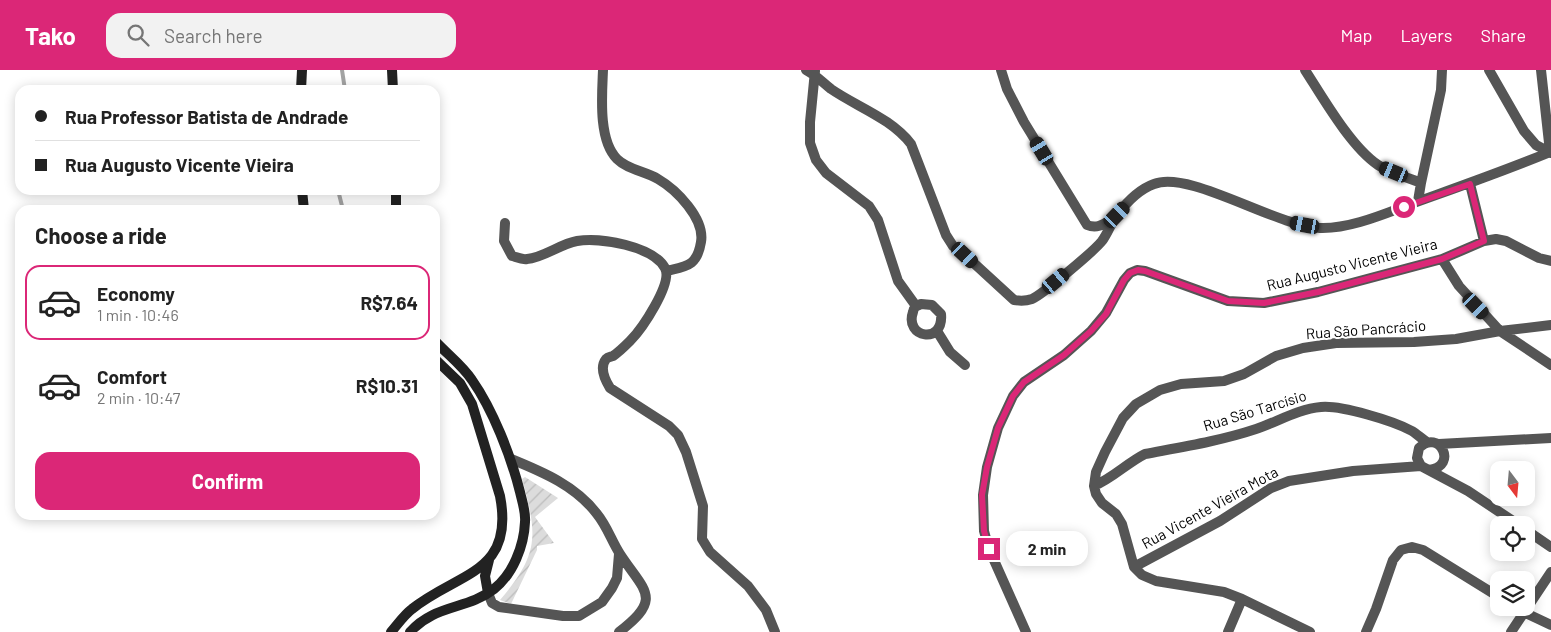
<!DOCTYPE html>
<meta charset="utf-8">
<style>
:root{--surface:#fff;--page:#f2f2f2;--text:#222;--muted:#767676;--line:#e0e0e0;--accent:#db2777}
body{margin:0;font-family:Barlow,sans-serif;background:var(--page);color:var(--text);height:100vh;display:flex;flex-direction:column;font-size:19px;white-space:nowrap}
*{box-sizing:border-box;margin:0}
p{font-size:16px;color:var(--muted)}
.icon{flex:none;width:28px;height:28px;fill:none;stroke:currentColor;stroke-width:2;stroke-linecap:round;stroke-linejoin:round}
.map{position:relative;flex:1;overflow:hidden}
.panel{position:absolute;left:15px;top:135px;width:425px;height:315px;display:flex;flex-direction:column;background:var(--surface);border-radius:15px;box-shadow:0 2px 12px #0003}
.panel>*{flex:none}
.guide{position:absolute;left:15px;top:15px;width:425px;height:110px;border-radius:15px;box-shadow:0 2px 12px #0003;display:grid;align-content:center;height:110px;padding:0 20px;background:var(--surface)}
.needle{width:32px;rotate:164deg}
.fabs{position:absolute;left:1490px;top:391px;display:grid;gap:10px}
.fabs a{display:grid;place-items:center;width:45px;height:45px;border-radius:10px;background:var(--surface);box-shadow:0 2px 12px #0003;font-size:25px}
.end{position:absolute;width:22px;height:22px;margin:-11px;border:6px solid #db2777;background:#fff;box-shadow:0 0 0 2px #fff}
.from{border-radius:50%}
.bubble{position:absolute;height:35px;border-radius:15px;background:var(--surface);box-shadow:0 2px 12px #0003;font-size:16px;font-weight:700;line-height:35px;text-align:center}
.car{position:absolute;width:15px;height:30px;margin:-15px -8px;border-radius:6px;box-shadow:0 0 4px 1px #0007;background:linear-gradient(#222 24%,#8ab4d8 0 40%,#222 0 76%,#8ab4d8 0 86%,#222 0)}
.guide b{display:flex;align-items:center;gap:18px;height:48px;font-size:19px}
.guide b+b{border-top:1px solid var(--line)}
.guide i{width:12px;height:12px;background:var(--text)}
ul{padding:0;list-style:none}
li{display:flex;align-items:center;gap:15px;height:75px;margin:0 10px 8px;padding:0 10px;border:2px solid transparent;border-radius:15px}
li div{flex:1}
li b{display:block;font-size:19px}
li em{font-style:normal;font-weight:700}
li.current{border-color:var(--accent)}
li>.icon{width:45px;height:45px;stroke-width:1.5}
h2{padding:0 20px;font-size:22px;line-height:60px}
.button{display:flex;gap:10px;margin-top:auto;padding:10px 20px}
.button a{flex:1;height:58px;border-radius:15px;background:var(--accent);color:#fff;font-size:20px;font-weight:700;line-height:58px;text-align:center}
header{display:flex;align-items:center;gap:30px;box-sizing:border-box;height:70px;padding:0 25px;background:var(--accent);color:#fff}
header strong{font-size:24px}
nav{display:flex;gap:28px;margin-inline-start:auto;font-size:18px}
.search{width:350px;height:45px;background:var(--page);display:flex;align-items:center;gap:12px;box-sizing:border-box;padding:0 18px;border-radius:15px;color:var(--muted);font-size:19px}
.map>svg:first-child{display:block}
</style>
<header>
<strong>Tako</strong>
<div class="search"><svg class="icon" aria-label="search" viewBox="0 0 24 24"><circle cx="10" cy="10" r="6"/><path d="M15 15l6 6"/></svg>Search here</div>
<nav><a>Map</a><a>Layers</a><a>Share</a></nav>
</header>
<div class="map">
<svg width="1551" height="562" viewBox="0 0 1551 562">
<defs>
<pattern id="garden-furrows" width="10" height="10" patternUnits="userSpaceOnUse" patternTransform="scale(1.25)"><rect width="10" height="10" fill="#dcdcdc"/><path d="M-1 1l2-2M0 10L10 0M9 11l2-2" fill="none" stroke="#bbb"/></pattern>
</defs>
<rect width="100%" height="100%" fill="#fff"/>
<path fill="url(#garden-furrows)" d="M525 407 558 428 535 447 554 473 537 476V480L511 534 500 530C539 484 538 466 522 409Z"/>
<g fill="none" stroke-linecap="round" stroke-linejoin="round">
<path stroke="#a3a3a3" stroke-width="4" d="M342 0 345 20
M338 120 343 140"/>
<path stroke="#555" stroke-width="10" d="M603 0C602 25 598 70 617 89 628 100 645 101 658 109 677 120 705 149 701 172 697 196 687 196 667 201
M806 0C816 5 822 12 831 19 857 37 891 48 911 74L946 165 953 176 965 185 1014 230C1020 231 1026 231 1032 229 1043 224 1094 181 1102 171 1108 163 1111 153 1117 145 1126 133 1140 119 1154 114 1190 100 1275 156 1320 158 1350 159 1384 144 1411 134 1458 117 1504 101 1550 82
M1001 0 1007 19 1024 52 1087 155C1099 160 1106 152 1117 146
M1305 0C1323 28 1351 77 1378 95 1390 103 1407 107 1421 113L1418 131
M1489 0 1524 61 1536 75 1551 83
M1541 0 1550 82
M815 1 810 52V73L816 90 826 103 869 136 878 150 898 211 916 236
M1421 113 1441 20 1442 0
M1470 114 1484 171
M505 153 504 171 512 186C516 187 522 190 527 189 543 188 560 174 577 171 600 167 653 176 665 198 673 213 642 259 630 271 625 276 619 282 613 286 610 287 608 287 606 289 599 298 605 310 610 318L669 356 678 365 686 382 703 436 702 469 710 482 748 516 766 540 775 562
M1442 189 1459 216 1500 261 1551 295
M921 234 932 235 941 244C944 275 904 268 913 242 914 237 916 236 921 234Z
M937 261 950 282 965 295
M1439 374 1551 368
M511 389C543 402 576 416 597 444 607 456 612 472 620 484 644 521 664 528 619 562
M1429 400C1459 396 1439 358 1419 378L1417 388 1421 396 1468 421 1519 455
M1094 416C1113 408 1127 393 1145 384 1182 377 1220 371 1256 359 1277 352 1298 339 1321 337 1341 335 1394 351 1412 361 1417 364 1422 369 1427 372
M1526 460 1551 477
M1134 497 1220 451 1271 418 1289 411 1353 401 1421 396
M488 523 492 533 499 537 563 546H579L602 532 612 518 617 508 619 484
M1515 538 1551 555
M1026 562 989 479 984 461 983 425 987 397 998 358 1013 326 1024 312 1064 285 1091 261 1106 243 1124 210 1130 203 1137 200 1145 201 1228 231 1264 233 1318 222 1442 189 1484 171 1496 169 1506 171 1539 188 1551 191
M1228 562 1242 529
M1310 562 1242 529 1224 522 1156 511 1142 505 1134 497 1122 454 1116 444 1102 433 1096 424 1094 416 1096 402 1105 382 1123 348 1136 334 1160 320 1181 314 1224 311 1244 304 1276 286 1303 278 1336 273 1414 272 1456 269 1500 261 1551 255
M1366 562 1376 539 1393 490 1401 480 1412 477 1423 480 1499 527
M1511 562 1551 502"/>
<path stroke="#222" stroke-width="10" d="M392 0 393 20
M301 20 302 0
M302 120 304 140
M396 120V140
M488 523 485 506 489 490
M391 562C398 554 404 545 412 539 458 502 515 504 500 426L472 334 460 313 435 289
M410 562C435 534 467 540 494 519 513 504 524 476 525 452 526 442 522 431 520 422 511 386 493 340 472 310 462 295 447 284 435 271"/>
</g>
<g fill="none" stroke-linecap="round" stroke-linejoin="round">
<path stroke="#db2777" stroke-width="6" d="M989 479 984 461 982 425 987 397 998 358 1013 326 1024 312 1064 285 1091 261 1106 244 1124 210 1130 203 1138 200 1145 201 1228 231 1264 233 1318 222 1442 189 1484 171 1470 114 1404 137"/>
</g>
<g text-anchor="middle" stroke-width="4" stroke-linejoin="round" paint-order="stroke">
<g font-size="15" fill="#000" stroke="#fff">
<text transform="translate(1352 195) rotate(-14)" y="5">Rua Augusto Vicente Vieira</text>
<text transform="translate(1366 260) rotate(-4)" y="5">Rua São Pancrácio</text>
<text transform="translate(1255 341) rotate(-17)" y="5">Rua São Tarcísio</text>
<text transform="translate(1210 438) rotate(-29)" y="5">Rua Vicente Vieira Mota</text>
</g>
</g>
</svg>
<div class="fabs">
<a><svg class="needle" viewBox="-14 -14 28 28"><path d="M0-13l5 13h-10z" fill="#e53935"/><path d="M0 13l5-13h-10z" fill="#767676"/></svg></a>
<a><svg class="icon" aria-label="locate" viewBox="0 0 24 24"><circle cx="12" cy="12" r="6"/><path d="M12 2v4M12 18v4M2 12h4M18 12h4"/></svg></a>
<a><svg class="icon" aria-label="layers" viewBox="0 0 24 24"><path d="M12 4l9 5-9 5-9-5zM3 14l9 5 9-5"/></svg></a>
</div>
<i class="end from" style="left:1404px;top:137px"></i>
<i class="end" style="left:989px;top:479px"></i>
<div class="bubble" style="left:1006px;top:461px;width:82px">2 min</div>
<i class="car" style="left:1042px;top:81px;rotate:329deg"></i>
<i class="car" style="left:1394px;top:102px;rotate:292deg"></i>
<i class="car" style="left:1117px;top:145px;rotate:44deg"></i>
<i class="car" style="left:1305px;top:155px;rotate:281deg"></i>
<i class="car" style="left:965px;top:185px;rotate:133deg"></i>
<i class="car" style="left:1056px;top:211px;rotate:50deg"></i>
<i class="car" style="left:1476px;top:236px;rotate:136deg"></i>
<div class="guide">
<b><i class="from"></i>Rua Professor Batista de Andrade</b>
<b><i></i>Rua Augusto Vicente Vieira</b>
</div>
<section class="panel">
<h2>Choose a ride</h2>
<ul>
<li class="current"><svg class="icon" aria-label="car" viewBox="0 0 24 24"><path d="M5 17H2v-5l4-1 3-4h7l3 4 3 1v5h-3M9 17h6M6 11h13"/><circle cx="7" cy="17" r="2"/><circle cx="17" cy="17" r="2"/></svg><div><b>Economy</b><p>1 min · 10:46</p></div><em>R$7.64</em></li>
<li><svg class="icon" aria-label="car" viewBox="0 0 24 24"><path d="M5 17H2v-5l4-1 3-4h7l3 4 3 1v5h-3M9 17h6M6 11h13"/><circle cx="7" cy="17" r="2"/><circle cx="17" cy="17" r="2"/></svg><div><b>Comfort</b><p>2 min · 10:47</p></div><em>R$10.31</em></li>
</ul>
<div class="button"><a>Confirm</a></div>
</section>
</div>
